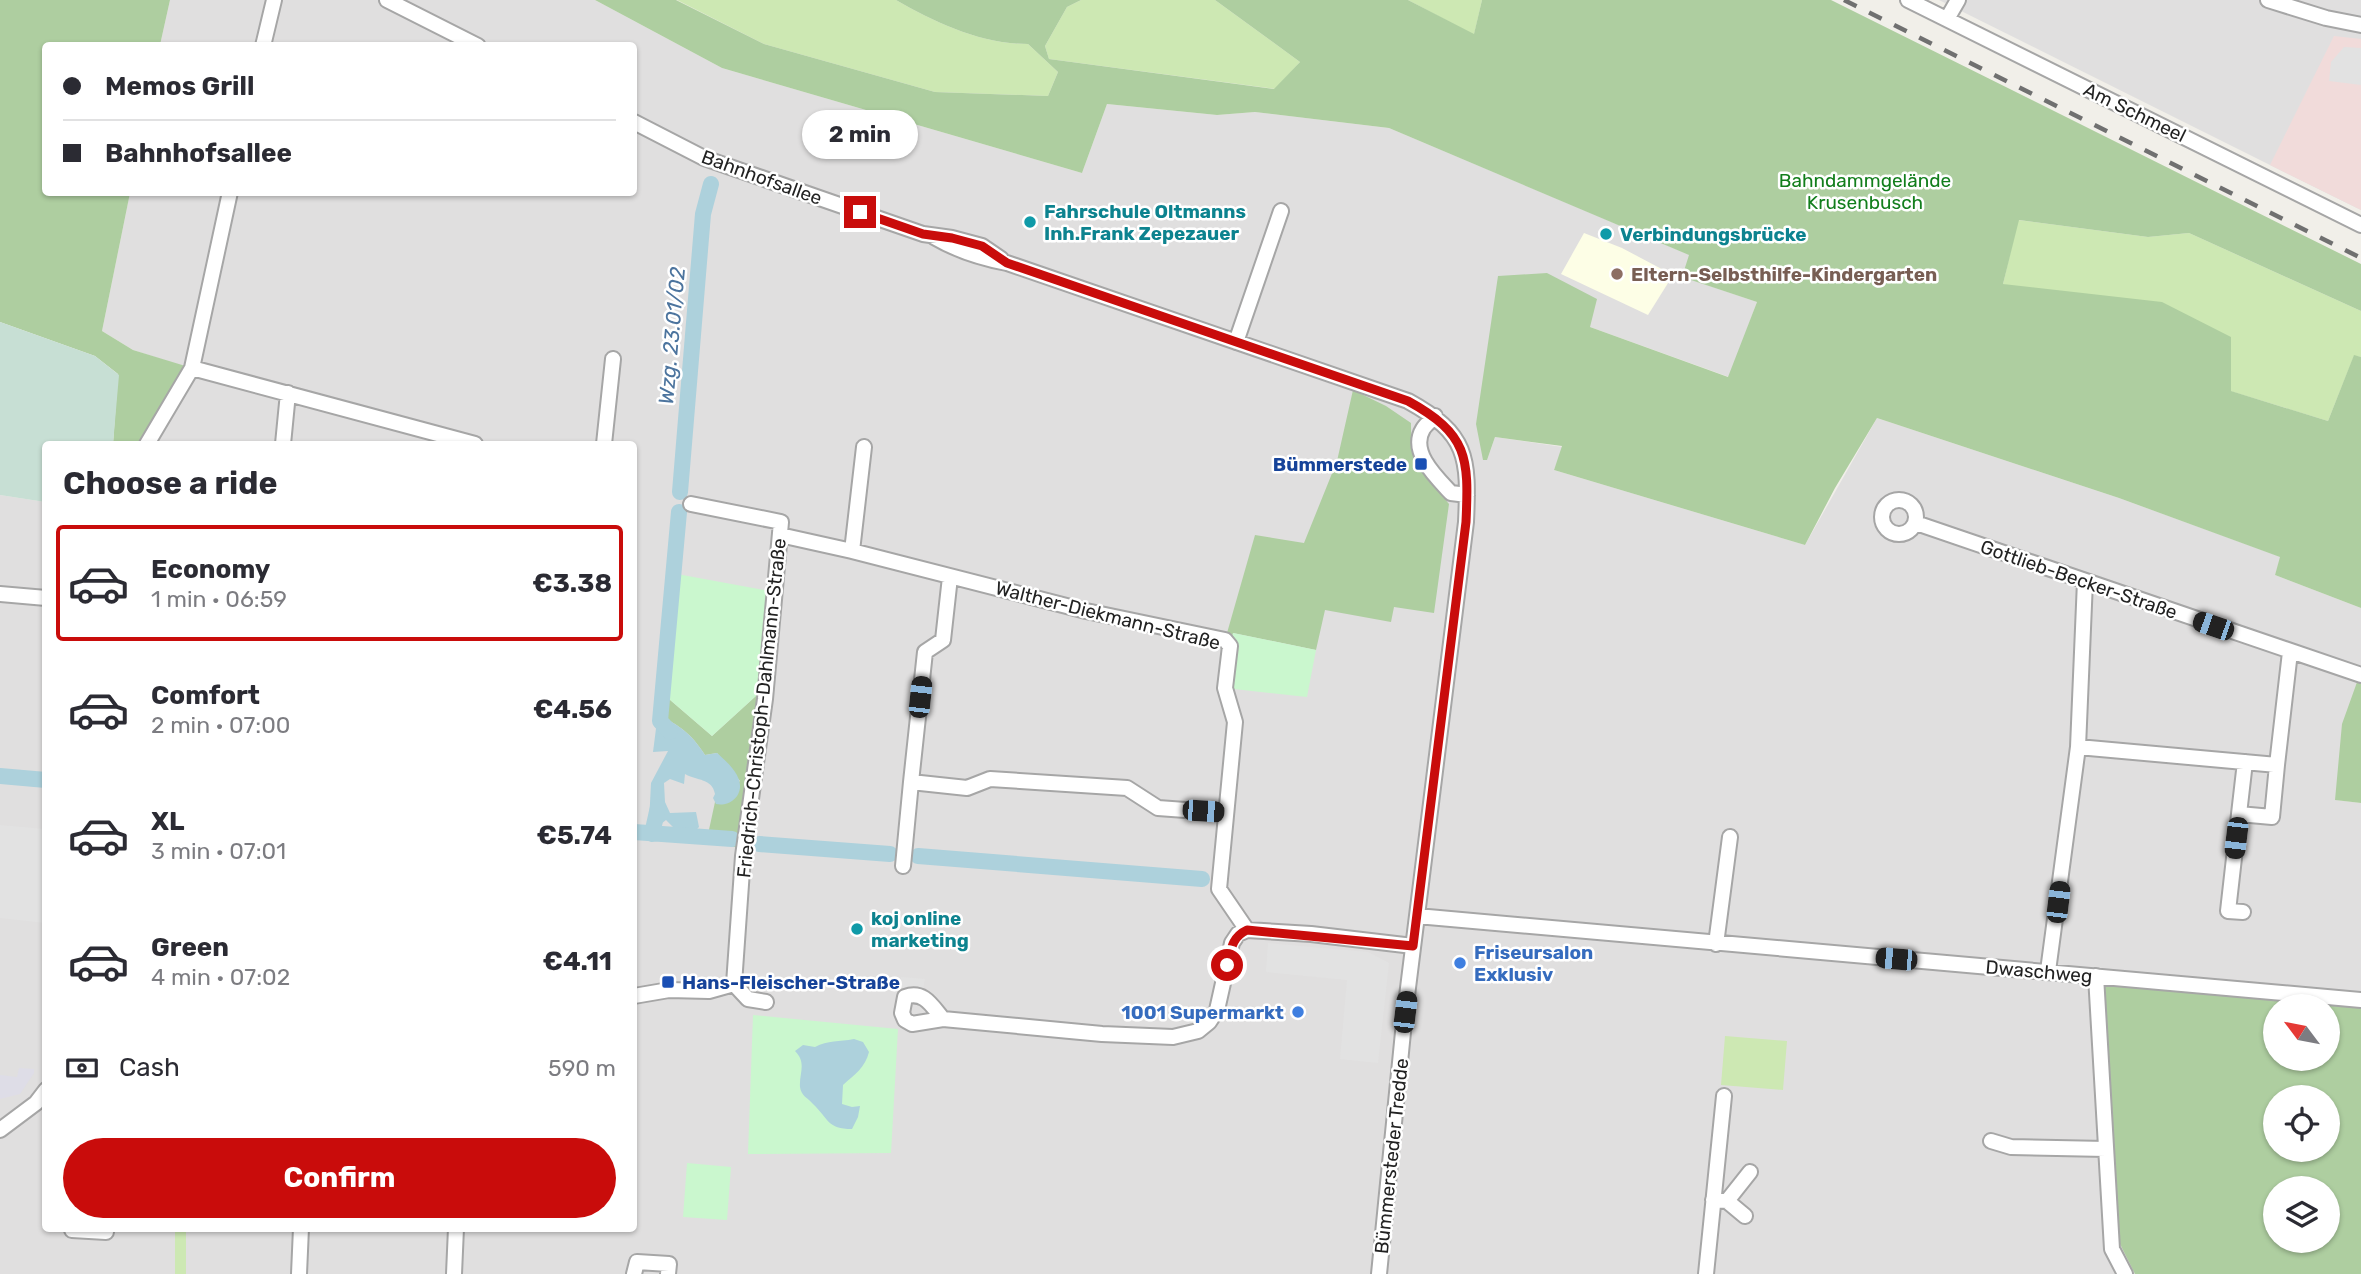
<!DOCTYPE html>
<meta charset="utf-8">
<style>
:root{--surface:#fff;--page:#f7f7f7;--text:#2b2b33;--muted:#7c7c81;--line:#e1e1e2;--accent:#c90c0b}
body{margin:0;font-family:Rubik,sans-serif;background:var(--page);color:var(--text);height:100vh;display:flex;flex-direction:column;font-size:26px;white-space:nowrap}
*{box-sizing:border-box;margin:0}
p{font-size:23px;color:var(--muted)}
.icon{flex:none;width:38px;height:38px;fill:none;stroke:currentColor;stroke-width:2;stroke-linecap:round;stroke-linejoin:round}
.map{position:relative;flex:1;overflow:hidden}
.details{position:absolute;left:42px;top:441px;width:595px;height:791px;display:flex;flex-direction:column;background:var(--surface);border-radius:7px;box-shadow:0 2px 5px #0004}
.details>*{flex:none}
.banner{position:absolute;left:42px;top:42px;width:595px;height:154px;border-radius:7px;box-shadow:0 2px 5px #0004;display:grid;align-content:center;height:154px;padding:0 21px;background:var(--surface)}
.needle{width:46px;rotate:302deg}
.controls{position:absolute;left:2263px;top:994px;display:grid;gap:14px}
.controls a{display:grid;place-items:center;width:77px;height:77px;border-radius:50%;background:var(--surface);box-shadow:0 2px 5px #0004;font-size:35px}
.end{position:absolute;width:32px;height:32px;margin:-16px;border:9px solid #c90c0b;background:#fff;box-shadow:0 0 0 4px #fff}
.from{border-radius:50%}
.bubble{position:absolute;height:49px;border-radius:24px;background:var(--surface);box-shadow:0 2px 5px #0004;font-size:23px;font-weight:700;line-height:49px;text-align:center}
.car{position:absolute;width:21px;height:42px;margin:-21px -10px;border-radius:9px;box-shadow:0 0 5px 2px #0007;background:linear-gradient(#222 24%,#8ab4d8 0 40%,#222 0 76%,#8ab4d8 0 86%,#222 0)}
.banner b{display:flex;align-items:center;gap:24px;height:66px;font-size:26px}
.banner b+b{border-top:2px solid var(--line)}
.banner i{width:18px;height:18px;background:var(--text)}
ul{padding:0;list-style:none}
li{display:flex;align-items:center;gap:21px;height:116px;margin:0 14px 10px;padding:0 7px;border:4px solid transparent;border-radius:7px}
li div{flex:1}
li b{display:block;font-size:26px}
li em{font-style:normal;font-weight:700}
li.selected{border-color:var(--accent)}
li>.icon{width:63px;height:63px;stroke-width:1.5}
h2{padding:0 21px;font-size:32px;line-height:84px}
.pay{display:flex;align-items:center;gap:18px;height:77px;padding:0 21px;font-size:26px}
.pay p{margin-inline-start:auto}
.action{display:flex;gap:14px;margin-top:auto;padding:14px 21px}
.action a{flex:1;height:80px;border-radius:42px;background:var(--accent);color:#fff;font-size:28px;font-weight:700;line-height:80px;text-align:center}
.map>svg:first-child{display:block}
</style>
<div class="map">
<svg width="2361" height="1274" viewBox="0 0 2361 1274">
<rect width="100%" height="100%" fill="#f1efe9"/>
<path fill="#e0dfdf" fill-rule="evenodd" d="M170 0H595L722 68 1082 173 1107 104 1217 115 1255 112 1389 128 1690 255 1683 277 1757 302 1729 377 1590 327 1547 273 1487 460 1495 437 1563 447 1554 470 1805 545 1877 418 2119 498 2281 557 2275 575 2361 608V671L2336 800 2361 803V1274H0V495L45 502 46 1228H634V444H147L192 369 133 350 102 331 130 193 634 192V46L160 45ZM2275 1006H2328V1059H2275ZM2275 1097H2328V1150H2275ZM2275 1188H2328V1241H2275Z
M1939 0H2361V210L2268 164Z"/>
<path fill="#f1dbda" d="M2334 36 2361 39V210L2270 165Z"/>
<path fill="#fdfee6" d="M1584 233 1622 248 1673 275 1648 315 1561 274Z"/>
<path fill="#cde8b3" d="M677 0H896C936 23 981 44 1028 44L1058 72 1048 96 935 92 764 44Z
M1081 0H1215L1300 62 1275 89 1049 59 1045 46 1067 7Z
M1408 0H1482L1474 35Z
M2018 220 2148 237 2189 233 2361 311V357L2354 356 2328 421 2230 391 2003 284Z
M1725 1036 1787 1041 1783 1090 1721 1085Z
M175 1229H186V1274H175Z"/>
<path fill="#aecea0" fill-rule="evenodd" d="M0 0H170L160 45 46 46V192L130 193 102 331 133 350 192 368 147 444H113L118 374 95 356 0 322Z
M595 0H676L764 44 935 92 1048 96 1058 72 1028 44C981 44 936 23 896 0H1081L1067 7 1045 46 1049 59 1274 89 1300 62 1215 0H1408L1474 34 1482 0H1831L2361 264V311L2189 233 2148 237 2019 220 2003 284 2162 302 2231 337V391L2328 421 2354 355 2361 357V608L2275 575 2280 557 2119 498 1877 418 1835 488 1805 545 1554 470 1562 446 1495 437 1487 460H1483L1476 424 1498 276 1547 273 1597 299 1590 327 1728 377 1757 302 1682 277 1689 255 1389 128 1255 112 1217 115 1107 104 1082 173 722 68Z
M1353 390 1386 406 1411 423C1410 458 1428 478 1449 504L1434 613 1394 607 1391 622 1325 610 1316 650 1233 633 1230 646 1225 640 1255 535 1304 543 1337 461Z
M2361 671V803L2335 800 2342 724Z
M662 693 712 736 757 695 738 848 707 839 715 802 740 781 717 753 705 755C689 730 680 728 658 713Z
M2102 983 2361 1004V1274H2135L2120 1244ZM2275 1006H2328V1059H2275ZM2275 1097H2328V1150H2275ZM2275 1188H2328V1241H2275Z"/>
<path fill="#c7dfd4" d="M0 322 95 356 119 375 113 444H46L45 502 0 495Z"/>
<path fill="#caf7ce" d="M677 574 775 592 757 695 712 736 662 693Z
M1233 633 1316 650 1307 697 1225 688Z
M753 1015 898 1029 891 1153 748 1154Z
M687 1163 731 1167 727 1220 683 1217Z"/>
<path fill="#e2e2e2" d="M2344 47 2361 48V85L2329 81 2331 62Z
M0 825 45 829V923L0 918Z
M1268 943 1368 952 1389 963 1378 1063 1340 1059 1347 980 1266 972Z
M901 977 925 979 923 990 900 987Z"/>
<path fill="#dedde7" d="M19 1068 34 1069V1073L20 1094 0 1099V1075L17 1077Z"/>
<path fill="#add1dc" d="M658 713C680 728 689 730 705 755L717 753C725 760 736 770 739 780 744 795 730 807 716 804L713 798 715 794C712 778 697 781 685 774L684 784 670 779 664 783 665 802 670 813 696 812 699 827 692 834 688 831 681 835 666 820 656 828 649 823 651 783 668 751 653 752Z
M854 1039 863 1042 869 1052C865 1068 855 1074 843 1085L842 1104 852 1107 860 1106 858 1117 852 1129C827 1129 829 1119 813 1104 808 1098 801 1096 800 1087 799 1073 807 1063 795 1051L803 1045 815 1047C828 1040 839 1042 854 1039Z"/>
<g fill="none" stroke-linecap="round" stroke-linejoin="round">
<path stroke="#add1dc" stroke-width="16" d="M680 492 703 214 711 184
M670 732 660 721 679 512
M0 776 46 780
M634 832 732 839
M652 834 658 807
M759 844 890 854
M918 856 1202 879"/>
<g stroke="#a6a6a6" stroke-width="18">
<path id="minor" d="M387 0 478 46
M1908 0 2361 225
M2268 0 2326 18 2361 25
M1947 19 1958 0
M263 46 274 0
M634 122 704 158 923 234 952 238 982 246 1001 259
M934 237C958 251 980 258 1007 263L1408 401C1468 434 1469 457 1466 522L1405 1012 1379 1274
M1236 342 1281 211
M192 368 475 444
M1435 416C1432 420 1426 424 1423 429 1409 452 1437 478 1451 493L1467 495
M147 444 192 368 230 192
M283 444 288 393
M604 444 613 359
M1882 517a17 17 0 1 1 34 0a17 17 0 1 1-34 0Z
M691 504 781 522 765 699 743 856 734 984
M1916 523 2361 675
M780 535 852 551 1086 611 1225 640 1230 646 1225 688 1235 722 1219 889 1247 930
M852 551 864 447
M0 594 46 598
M2078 747 2277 765 2272 817 2239 814 2245 762
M2277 765 2290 652
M911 782 925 652 943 640 950 577
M2239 814 2228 911 2243 912
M903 866 911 782 967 788 990 779 1127 788 1158 808 1226 813
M1417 916 2361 1000
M1716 944 1730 837
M2048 971 2078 747 2085 581
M2096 976 2112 1249 2125 1274
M634 996 669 990 709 991 734 984 748 999 766 1002
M943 1019C932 1006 924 990 905 997L902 1013 905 1020 912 1024 943 1019 1102 1034 1173 1037 1198 1031 1209 1022 1217 1010 1232 943 1238 934 1247 930 1311 934 1413 946
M0 1130 36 1103 46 1090
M1991 1141 2011 1147 2106 1149
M1713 1200 1727 1201 1745 1216
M1727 1201 1750 1172
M72 1230 106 1232V1228
M299 1274 301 1228
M454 1274 456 1228
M634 1274 637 1262 669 1264 668 1274
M1706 1274 1724 1096"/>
</g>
<use href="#minor" stroke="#fff" stroke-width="14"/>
<path stroke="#707070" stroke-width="4.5" stroke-dasharray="14 14" stroke-linecap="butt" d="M1844 0 2361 258"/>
</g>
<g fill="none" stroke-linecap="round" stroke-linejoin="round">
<path stroke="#c90c0b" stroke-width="9" d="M860 212 923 234 952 238 982 246 1007 263 1408 401C1468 434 1469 457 1466 522L1413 946 1247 930C1232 937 1231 949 1227 965"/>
</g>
<g fill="#0f9aa8" stroke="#fff" stroke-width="2.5">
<circle cx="1030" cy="222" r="7"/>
<circle cx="1606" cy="234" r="7"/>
<circle cx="857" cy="929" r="7"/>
</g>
<circle fill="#8d6e63" stroke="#fff" stroke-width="2.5" cx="1617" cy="274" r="7"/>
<g fill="#1a4fb4" stroke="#fff" stroke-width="2.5">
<rect x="1414" y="457" width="14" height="14" rx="3.5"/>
<rect x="661" y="975" width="14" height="14" rx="3.5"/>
</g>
<g fill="#3f7fe0" stroke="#fff" stroke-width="2.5">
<circle cx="1460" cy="963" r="7"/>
<circle cx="1298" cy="1012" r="7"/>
</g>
<g text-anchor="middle" stroke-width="5" stroke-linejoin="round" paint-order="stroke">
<g font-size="19" fill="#222" stroke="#fff">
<text transform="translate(2135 112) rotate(26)" y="7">Am Schmeel</text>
<text transform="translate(762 177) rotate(20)" y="7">Bahnhofsallee</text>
<text transform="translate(2079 579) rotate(19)" y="7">Gottlieb-Becker-Straße</text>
<text transform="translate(1108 615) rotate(14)" y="7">Walther-Diekmann-Straße</text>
<text transform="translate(761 708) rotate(-84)" y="7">Friedrich-Christoph-Dahlmann-Straße</text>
<text transform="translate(2039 971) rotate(5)" y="7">Dwaschweg</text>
<text transform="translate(1391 1156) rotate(-84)" y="7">Bümmersteder Tredde</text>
</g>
<g font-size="19" fill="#127e1c" stroke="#fff">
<text x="1865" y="187">Bahndammgelände<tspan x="1865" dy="22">Krusenbusch</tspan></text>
</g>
<g font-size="19" font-weight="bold" fill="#0d838f" stroke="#fff" text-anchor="start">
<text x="1044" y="218">Fahrschule Oltmanns<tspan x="1044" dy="22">Inh.Frank Zepezauer</tspan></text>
<text x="1620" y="241">Verbindungsbrücke</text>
<text x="871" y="925">koj online<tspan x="871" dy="22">marketing</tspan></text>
</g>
<g font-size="19" font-weight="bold" fill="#785e54" stroke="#fff" text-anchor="start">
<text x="1631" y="281">Eltern-Selbsthilfe-Kindergarten</text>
</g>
<g font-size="19" font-weight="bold" fill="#164399" stroke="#fff" text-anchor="end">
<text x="1407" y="471">Bümmerstede</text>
<text x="682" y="989" text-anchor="start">Hans-Fleischer-Straße</text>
</g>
<g font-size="19" font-weight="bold" fill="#366cbe" stroke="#fff" text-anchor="start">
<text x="1474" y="959">Friseursalon<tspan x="1474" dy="22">Exklusiv</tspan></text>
<text x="1284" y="1019" text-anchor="end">1001 Supermarkt</text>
</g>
<g font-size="21" font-style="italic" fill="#4c749e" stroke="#fff">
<text transform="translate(672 336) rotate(-85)" y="7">Wzg. 23.01/02</text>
</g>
</g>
</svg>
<div class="controls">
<a><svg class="needle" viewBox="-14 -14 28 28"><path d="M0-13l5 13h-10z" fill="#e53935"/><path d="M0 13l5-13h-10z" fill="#7c7c81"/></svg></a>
<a><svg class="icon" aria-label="locate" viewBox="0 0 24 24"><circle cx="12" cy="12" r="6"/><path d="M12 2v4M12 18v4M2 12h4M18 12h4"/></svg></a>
<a><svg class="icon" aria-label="layers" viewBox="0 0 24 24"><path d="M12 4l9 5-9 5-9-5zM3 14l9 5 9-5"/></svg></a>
</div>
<i class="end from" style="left:1227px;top:965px"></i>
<i class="end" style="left:860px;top:212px"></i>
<div class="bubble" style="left:802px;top:110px;width:116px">2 min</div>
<i class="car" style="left:2213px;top:626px;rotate:289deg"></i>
<i class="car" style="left:920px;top:697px;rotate:6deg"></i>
<i class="car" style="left:1203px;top:811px;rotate:94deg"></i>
<i class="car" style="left:2236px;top:838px;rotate:187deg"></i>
<i class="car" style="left:2058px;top:902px;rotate:7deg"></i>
<i class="car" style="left:1896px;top:959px;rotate:275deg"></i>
<i class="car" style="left:1405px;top:1012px;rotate:7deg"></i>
<div class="banner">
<b><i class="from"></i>Memos Grill</b>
<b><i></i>Bahnhofsallee</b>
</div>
<section class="details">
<h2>Choose a ride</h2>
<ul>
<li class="selected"><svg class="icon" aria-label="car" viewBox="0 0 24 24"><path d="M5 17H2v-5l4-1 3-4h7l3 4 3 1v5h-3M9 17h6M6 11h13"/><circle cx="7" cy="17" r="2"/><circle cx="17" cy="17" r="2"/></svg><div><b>Economy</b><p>1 min · 06:59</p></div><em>€3.38</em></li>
<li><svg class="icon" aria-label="car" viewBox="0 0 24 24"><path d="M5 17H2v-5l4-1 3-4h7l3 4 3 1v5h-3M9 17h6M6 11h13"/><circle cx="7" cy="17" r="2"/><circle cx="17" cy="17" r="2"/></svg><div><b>Comfort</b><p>2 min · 07:00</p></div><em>€4.56</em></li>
<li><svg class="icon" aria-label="car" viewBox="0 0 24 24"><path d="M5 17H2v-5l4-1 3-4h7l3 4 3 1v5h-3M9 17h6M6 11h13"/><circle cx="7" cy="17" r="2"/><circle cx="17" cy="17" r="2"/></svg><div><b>XL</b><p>3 min · 07:01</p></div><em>€5.74</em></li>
<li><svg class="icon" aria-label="car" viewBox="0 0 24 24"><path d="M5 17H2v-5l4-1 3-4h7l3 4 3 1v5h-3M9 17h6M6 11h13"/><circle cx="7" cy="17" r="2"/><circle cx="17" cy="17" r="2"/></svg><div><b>Green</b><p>4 min · 07:02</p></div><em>€4.11</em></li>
</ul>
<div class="pay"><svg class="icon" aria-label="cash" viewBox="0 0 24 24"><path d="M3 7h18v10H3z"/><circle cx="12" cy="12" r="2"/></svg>Cash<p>590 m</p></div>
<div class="action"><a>Confirm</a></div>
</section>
</div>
